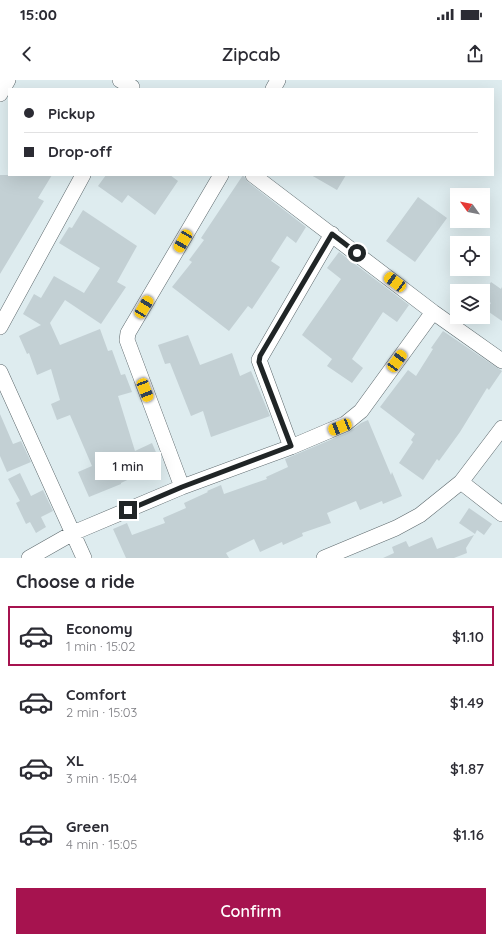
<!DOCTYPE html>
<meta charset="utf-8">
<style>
:root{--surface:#fff;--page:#f7f7f7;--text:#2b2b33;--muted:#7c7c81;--line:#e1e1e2;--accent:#a6134f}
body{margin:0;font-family:Quicksand,sans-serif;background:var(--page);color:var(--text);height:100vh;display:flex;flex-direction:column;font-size:15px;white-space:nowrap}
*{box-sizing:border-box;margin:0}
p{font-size:13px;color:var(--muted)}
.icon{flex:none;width:22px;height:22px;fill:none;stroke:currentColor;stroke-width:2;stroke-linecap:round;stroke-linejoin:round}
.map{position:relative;height:478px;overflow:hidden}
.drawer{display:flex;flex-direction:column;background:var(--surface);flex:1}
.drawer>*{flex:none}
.banner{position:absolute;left:8px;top:8px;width:486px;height:88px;border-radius:0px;box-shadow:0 4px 16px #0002;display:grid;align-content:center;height:88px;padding:0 16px;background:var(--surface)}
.needle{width:26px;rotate:303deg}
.fabs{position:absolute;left:450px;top:108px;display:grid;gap:8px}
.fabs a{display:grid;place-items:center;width:40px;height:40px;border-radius:0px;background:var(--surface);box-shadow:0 4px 16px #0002;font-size:20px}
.end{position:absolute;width:18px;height:18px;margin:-9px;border:5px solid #202526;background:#fff;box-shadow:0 0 0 2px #fff}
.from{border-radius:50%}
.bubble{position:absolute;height:28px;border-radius:0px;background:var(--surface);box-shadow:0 4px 16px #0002;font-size:13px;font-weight:600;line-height:28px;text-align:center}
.car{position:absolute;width:12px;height:24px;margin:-12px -6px;border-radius:5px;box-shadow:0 0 3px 1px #0007;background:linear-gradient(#f5c518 24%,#345 0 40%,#f5c518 0 76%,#345 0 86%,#f5c518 0)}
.banner b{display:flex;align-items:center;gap:14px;height:38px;font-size:15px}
.banner b+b{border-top:1px solid var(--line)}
.banner i{width:10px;height:10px;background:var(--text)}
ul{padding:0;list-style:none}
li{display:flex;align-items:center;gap:12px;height:60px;margin:0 8px 6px;padding:0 8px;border:2px solid transparent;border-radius:0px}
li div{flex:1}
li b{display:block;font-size:15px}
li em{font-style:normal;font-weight:600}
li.on{border-color:var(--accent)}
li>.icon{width:36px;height:36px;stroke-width:1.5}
h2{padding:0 16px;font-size:18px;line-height:48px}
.action{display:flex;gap:8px;margin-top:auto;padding:8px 16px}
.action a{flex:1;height:46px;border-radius:0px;background:var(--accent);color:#fff;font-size:16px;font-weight:600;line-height:46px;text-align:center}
.status{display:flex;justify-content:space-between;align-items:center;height:28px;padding:0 20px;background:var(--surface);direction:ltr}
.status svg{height:11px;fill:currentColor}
header{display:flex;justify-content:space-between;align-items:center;height:52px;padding:0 16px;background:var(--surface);font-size:18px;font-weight:600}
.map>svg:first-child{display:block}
</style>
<div class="status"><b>15:00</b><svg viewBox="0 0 49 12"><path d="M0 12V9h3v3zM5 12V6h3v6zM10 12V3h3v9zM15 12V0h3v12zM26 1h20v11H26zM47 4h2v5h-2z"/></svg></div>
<header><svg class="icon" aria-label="back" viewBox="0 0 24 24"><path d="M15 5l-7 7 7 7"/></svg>Zipcab<svg class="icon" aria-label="share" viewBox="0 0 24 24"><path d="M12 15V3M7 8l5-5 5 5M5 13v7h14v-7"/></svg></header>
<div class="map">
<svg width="502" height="478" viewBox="0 0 502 478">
<rect width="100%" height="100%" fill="#deecef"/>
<path fill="#c3d0d4" d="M0 95H52L38 118 44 121 0 194Z
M106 95H170L178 101 155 135 128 115 122 123 98 106Z
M243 95 248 102 306 147 296 163 287 156 271 181 280 187 252 229 248 226 229 251 172 207 192 182 189 180 204 160 201 158Z
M311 95H346L337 110Z
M418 117 447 138 415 182 386 161Z
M83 130 137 166 117 202 126 207 101 244 65 220 50 243 60 265 100 249 108 271 112 270 121 295 125 294 132 312 118 316 135 371 152 363 161 384 121 403V404L89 417 78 392 92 386 70 335 57 340 51 324 60 320 51 289 37 295 29 273 27 274 19 256 41 245 23 234 34 214 41 218 54 196 84 213 100 188 59 163 69 147 72 148Z
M339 172 409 225 397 242 383 232 352 279 363 288 352 303 327 286 332 279 302 255 341 199 327 188Z
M491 202 501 209 502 207V241L486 230 491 223 483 217V214Z
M443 251 502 291 489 310 487 308 460 352 439 381 437 379 423 400 399 383 413 362 411 360 415 354 380 327 408 290 416 296 433 269 431 268Z
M188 255 200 285 232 273 240 296 251 291 270 336 211 357 203 331 191 336 170 283 165 284 158 265Z
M0 334 13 364 21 361 31 382 7 392 0 376Z
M368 340 391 395 392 392 402 416 383 424 382 421 360 430 356 421 327 433 331 443 302 453 303 456 283 465 282 462 260 472 254 459 226 473 229 478H126L113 449 127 443 132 455 165 443 163 438 186 428 184 423 208 412 207 411 221 405 224 414 267 399 266 397 288 387 285 379 349 352 361 343Z
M20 393 31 416 43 410 53 431 41 437 46 447 36 453 30 442 26 444 16 423 20 421 8 399Z
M469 428 492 444 484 455 477 450 475 454 459 443Z
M474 455 466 468 467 473 454 478H383L394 473 392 467 406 461 409 467 432 457 437 469Z"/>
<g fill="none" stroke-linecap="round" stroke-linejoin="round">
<g stroke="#5c686c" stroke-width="16">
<path id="minor" d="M120 0 132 7
M273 9 278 0
M0 14 8 0
M253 95 433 232 502 281
M0 247 83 95
M0 292 84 478
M291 367 259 280 332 154
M461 402 502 434
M182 407 127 260 128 253 221 95
M29 478 73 453 182 407 291 367 345 344 361 331 433 232
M324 478 396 448 420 435 461 402 502 348"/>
</g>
<use href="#minor" stroke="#fff" stroke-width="15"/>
</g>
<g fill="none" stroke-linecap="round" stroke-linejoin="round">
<path stroke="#202526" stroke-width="5" d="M128 430 182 407 291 366 259 282 260 276 332 154 357 173"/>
</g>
</svg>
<div class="fabs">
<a><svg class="needle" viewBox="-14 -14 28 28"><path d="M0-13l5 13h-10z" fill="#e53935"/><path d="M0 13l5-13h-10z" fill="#7c7c81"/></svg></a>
<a><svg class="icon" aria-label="locate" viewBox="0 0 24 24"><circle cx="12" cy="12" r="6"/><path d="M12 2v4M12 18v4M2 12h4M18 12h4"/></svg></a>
<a><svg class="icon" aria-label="layers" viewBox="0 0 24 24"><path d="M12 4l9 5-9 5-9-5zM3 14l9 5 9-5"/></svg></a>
</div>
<i class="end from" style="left:357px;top:173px"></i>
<i class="end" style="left:128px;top:430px"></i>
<div class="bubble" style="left:95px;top:372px;width:66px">1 min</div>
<i class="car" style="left:183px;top:161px;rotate:210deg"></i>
<i class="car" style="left:395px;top:202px;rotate:307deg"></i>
<i class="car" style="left:144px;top:227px;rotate:31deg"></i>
<i class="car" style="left:397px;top:281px;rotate:36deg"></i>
<i class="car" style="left:145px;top:310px;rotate:159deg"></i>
<i class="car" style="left:340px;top:347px;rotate:248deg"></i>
<div class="banner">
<b><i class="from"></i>Pickup</b>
<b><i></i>Drop-off</b>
</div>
</div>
<section class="drawer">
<h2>Choose a ride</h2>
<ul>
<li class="on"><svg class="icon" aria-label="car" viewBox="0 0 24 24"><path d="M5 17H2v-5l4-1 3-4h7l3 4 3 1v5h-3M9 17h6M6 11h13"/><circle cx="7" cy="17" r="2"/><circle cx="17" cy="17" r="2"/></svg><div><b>Economy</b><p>1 min · 15:02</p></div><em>$1.10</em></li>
<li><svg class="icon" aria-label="car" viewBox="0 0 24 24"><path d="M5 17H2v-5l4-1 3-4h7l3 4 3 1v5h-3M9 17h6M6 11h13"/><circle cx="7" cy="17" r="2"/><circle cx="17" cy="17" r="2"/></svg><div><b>Comfort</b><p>2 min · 15:03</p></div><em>$1.49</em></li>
<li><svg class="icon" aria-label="car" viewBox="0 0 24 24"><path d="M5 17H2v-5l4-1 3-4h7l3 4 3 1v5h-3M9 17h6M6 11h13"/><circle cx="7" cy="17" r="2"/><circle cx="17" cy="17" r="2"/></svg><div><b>XL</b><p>3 min · 15:04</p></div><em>$1.87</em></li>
<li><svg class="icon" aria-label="car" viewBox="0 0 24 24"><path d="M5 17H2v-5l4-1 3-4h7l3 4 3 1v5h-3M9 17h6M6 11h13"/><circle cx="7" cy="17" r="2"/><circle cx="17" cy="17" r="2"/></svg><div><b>Green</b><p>4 min · 15:05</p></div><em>$1.16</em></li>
</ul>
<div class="action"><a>Confirm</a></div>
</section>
